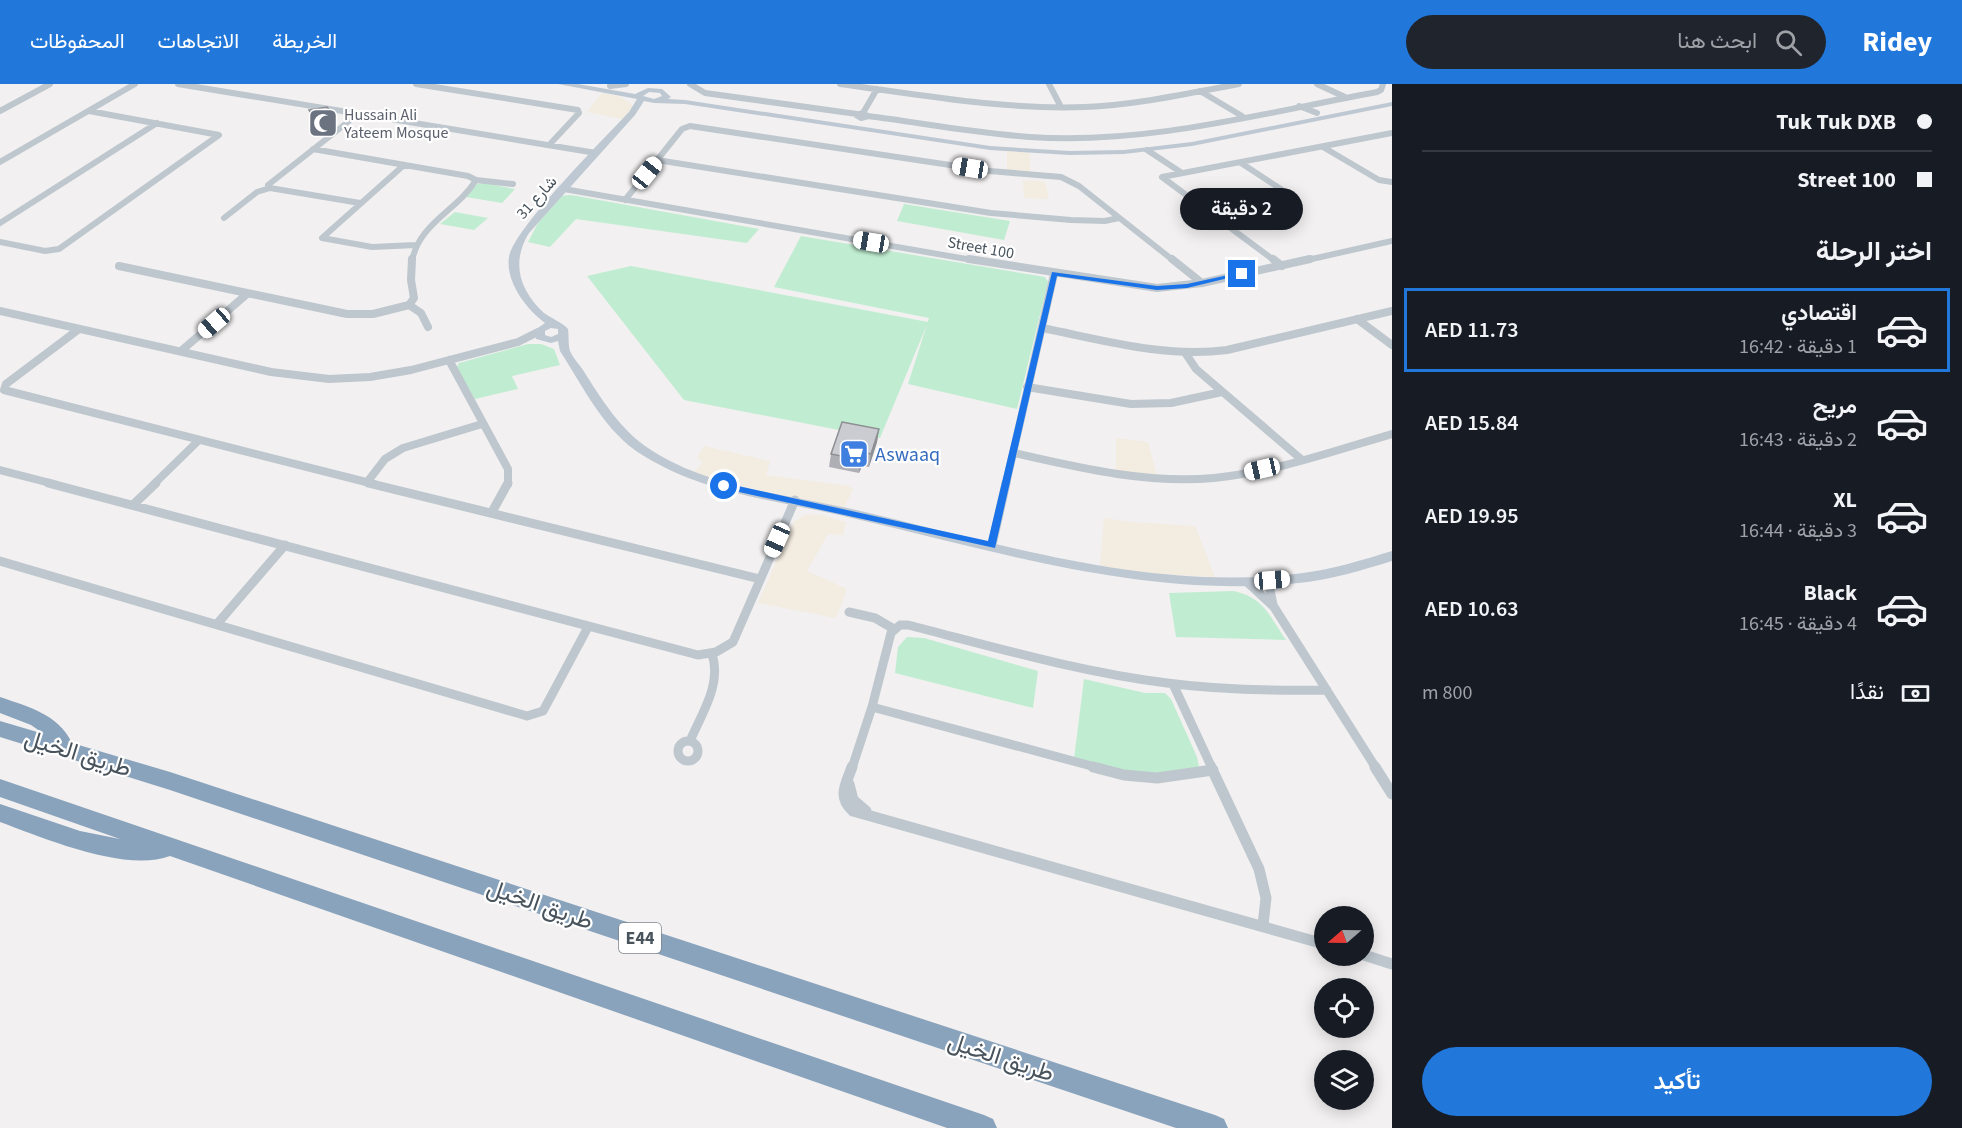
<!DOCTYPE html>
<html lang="ar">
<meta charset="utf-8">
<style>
:root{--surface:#171b24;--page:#20242c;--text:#f1f3f6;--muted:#9ea1a6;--line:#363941;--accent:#2277da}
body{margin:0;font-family:"Source Sans 3",Vazirmatn,sans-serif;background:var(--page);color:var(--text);direction:rtl;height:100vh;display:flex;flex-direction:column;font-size:22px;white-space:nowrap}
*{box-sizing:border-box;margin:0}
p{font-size:20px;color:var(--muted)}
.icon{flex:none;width:33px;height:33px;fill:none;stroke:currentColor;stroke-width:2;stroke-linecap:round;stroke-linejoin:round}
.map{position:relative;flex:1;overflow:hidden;direction:ltr}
.drawer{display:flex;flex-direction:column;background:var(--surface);width:570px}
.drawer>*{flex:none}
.banner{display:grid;align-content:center;height:132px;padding:0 30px;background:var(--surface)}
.needle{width:39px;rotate:250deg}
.controls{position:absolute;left:1314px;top:822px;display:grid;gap:12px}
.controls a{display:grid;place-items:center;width:60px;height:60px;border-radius:50%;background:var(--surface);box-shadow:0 3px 15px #0003;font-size:30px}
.end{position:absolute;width:27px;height:27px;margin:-14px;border:8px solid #1a73e8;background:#fff;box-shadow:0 0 0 3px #fff}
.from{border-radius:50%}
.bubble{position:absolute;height:42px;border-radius:21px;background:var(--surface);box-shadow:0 3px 15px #0003;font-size:20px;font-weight:600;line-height:42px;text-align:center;direction:rtl}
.car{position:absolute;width:18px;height:36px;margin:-18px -9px;border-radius:8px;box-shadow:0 0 4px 2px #0007;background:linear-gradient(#fff 24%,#345 0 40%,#fff 0 76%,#345 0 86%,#fff 0)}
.banner b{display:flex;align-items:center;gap:21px;height:57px;font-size:22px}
.banner b+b{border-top:2px solid var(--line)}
.banner i{width:15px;height:15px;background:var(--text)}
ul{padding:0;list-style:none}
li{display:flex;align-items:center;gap:18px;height:84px;margin:0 12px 9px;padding:0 18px;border:3px solid transparent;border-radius:0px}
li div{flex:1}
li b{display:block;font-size:22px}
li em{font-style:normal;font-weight:600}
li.on{border-color:var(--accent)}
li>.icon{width:54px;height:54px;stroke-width:1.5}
h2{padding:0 30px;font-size:27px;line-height:72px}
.pay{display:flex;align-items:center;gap:15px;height:66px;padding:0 30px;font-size:22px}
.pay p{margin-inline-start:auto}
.action{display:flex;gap:12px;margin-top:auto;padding:12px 30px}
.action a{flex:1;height:69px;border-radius:36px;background:var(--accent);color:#fff;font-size:24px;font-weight:600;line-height:69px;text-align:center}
header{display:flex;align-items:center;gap:36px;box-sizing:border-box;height:84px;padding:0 30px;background:var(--accent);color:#fff}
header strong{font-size:28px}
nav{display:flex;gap:33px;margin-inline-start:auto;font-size:21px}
.search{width:420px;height:54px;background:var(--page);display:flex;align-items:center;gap:15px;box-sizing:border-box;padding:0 21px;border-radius:33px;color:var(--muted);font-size:22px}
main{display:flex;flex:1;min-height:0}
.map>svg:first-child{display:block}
</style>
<header>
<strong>Ridey</strong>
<div class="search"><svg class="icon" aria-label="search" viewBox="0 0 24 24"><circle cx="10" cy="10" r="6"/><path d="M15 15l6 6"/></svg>ابحث هنا</div>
<nav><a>الخريطة</a><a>الاتجاهات</a><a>المحفوظات</a></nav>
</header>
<main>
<section class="drawer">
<div class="banner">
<b><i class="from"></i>Tuk Tuk DXB</b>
<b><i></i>Street 100</b>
</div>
<h2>اختر الرحلة</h2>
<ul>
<li class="on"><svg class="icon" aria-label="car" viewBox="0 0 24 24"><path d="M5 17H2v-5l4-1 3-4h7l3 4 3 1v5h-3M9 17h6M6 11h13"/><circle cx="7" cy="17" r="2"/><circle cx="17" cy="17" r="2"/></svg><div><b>اقتصادي</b><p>1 دقيقة · 16:42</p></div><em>AED 11.73</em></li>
<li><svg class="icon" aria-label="car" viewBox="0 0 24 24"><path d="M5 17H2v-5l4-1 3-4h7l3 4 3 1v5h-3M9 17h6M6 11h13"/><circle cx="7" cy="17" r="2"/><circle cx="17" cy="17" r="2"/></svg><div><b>مريح</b><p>2 دقيقة · 16:43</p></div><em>AED 15.84</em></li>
<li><svg class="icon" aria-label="car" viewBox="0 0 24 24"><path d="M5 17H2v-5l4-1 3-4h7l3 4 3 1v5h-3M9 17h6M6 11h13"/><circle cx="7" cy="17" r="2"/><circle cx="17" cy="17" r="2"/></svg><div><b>XL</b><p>3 دقيقة · 16:44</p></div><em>AED 19.95</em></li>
<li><svg class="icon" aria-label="car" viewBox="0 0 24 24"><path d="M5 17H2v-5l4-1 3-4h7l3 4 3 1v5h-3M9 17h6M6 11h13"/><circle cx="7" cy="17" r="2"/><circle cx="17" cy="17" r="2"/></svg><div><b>Black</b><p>4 دقيقة · 16:45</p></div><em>AED 10.63</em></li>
</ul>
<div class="pay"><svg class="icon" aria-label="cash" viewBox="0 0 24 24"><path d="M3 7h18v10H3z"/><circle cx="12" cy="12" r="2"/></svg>نقدًا<p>800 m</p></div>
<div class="action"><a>تأكيد</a></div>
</section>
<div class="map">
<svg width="1392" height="1044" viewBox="0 0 1392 1044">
<rect width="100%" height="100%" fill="#f2f0f0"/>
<path fill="#c0edd1" d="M484 99 515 105 502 119 466 113 477 100Z
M569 111 577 112 759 145 747 159 576 135 550 163 528 158 538 139 562 112Z
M904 120 1010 137 1004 156 897 137Z
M455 128 488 134 474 146 440 140Z
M801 152 1045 193 1048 198 1017 325 908 300 929 234 774 203Z
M631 182 928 238 880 354 684 316 587 192Z
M528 260H541L554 265 560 281 512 292 518 305 475 315 456 284 459 279Z
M1233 507C1264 513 1270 533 1286 556L1176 553 1169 509Z
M907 553 924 554 1038 587 1033 624 895 589 898 563Z
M1084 595 1145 609H1165L1171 615 1197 673 1199 683 1150 690 1124 688 1074 675Z"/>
<path fill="#f2ece1" d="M602 9 618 12 632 20V24L623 35 587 28Z
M1007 67 1030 69V91L1007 88Z
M1023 96 1045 98 1049 115 1024 114Z
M1116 354 1148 358 1157 392 1116 388Z
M704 362 770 377 766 391 848 402 853 405 843 426 692 390 703 378 697 374Z
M806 430 821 431 846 438 843 451 828 450 807 487 847 505 836 534 758 519 794 438Z
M1104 434 1131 438 1195 442 1215 493 1157 490 1100 483Z"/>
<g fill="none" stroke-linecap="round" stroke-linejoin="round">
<path stroke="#bec7ce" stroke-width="6" d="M178 0 596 69
M416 0 578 26 579 29 550 60
M690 0 705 9 857 30
M840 0C921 11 1003 26 1085 23 1137 21 1188 9 1239 0
M1049 0 1061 23
M1317 0 1345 13
M610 2 626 0
M1200 7 1242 32
M1299 22 1317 29
M0 27 50 0
M863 29 877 5
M863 29 868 32 861 34 856 31Z
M358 30 268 101 270 104 360 119
M868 32C922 39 976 49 1030 53 1147 61 1263 29 1377 8L1381 6 1383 0
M1323 63 1379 96 1392 98
M313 65 468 92 476 96C458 126 419 139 412 177
M1147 66 1182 89
M657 76 991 129 1071 136 1105 137 1119 134
M0 78 135 0
M404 81 322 154 372 163 416 161
M476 96 513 100
M564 105 978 177
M625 116 682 45 690 42 990 87 1061 93 1079 102 1174 177
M1215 133 1287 120 1294 116 1293 113 1241 79
M224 134 257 108 270 104
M0 139 157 39
M0 158 45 167 59 165 219 51 89 27
M1275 177 1162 93 1392 49
M1303 177 1392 157"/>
<path stroke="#bec7ce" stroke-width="8" d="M969 175 1157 204 1202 199 1310 175
M1172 175 1202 199
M1273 175 1282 182
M119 182 347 230H373L409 221 414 214 411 196 412 175
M409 221 421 229 428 243
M0 227 271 288 329 295 370 293 411 286 518 258 538 248
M1357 235 1392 261
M1042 244C1103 256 1164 274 1227 266L1392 227
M79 245 6 300 4 306 374 400
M181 267 247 210
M1186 270 1196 285 1301 375
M449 276 508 385V400
M1027 303 1131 320 1171 319 1222 308
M1014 369C1080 384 1146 400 1214 394 1275 388 1333 367 1392 350
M0 386 54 400
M368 397 385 375 403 364 482 340
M154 400 198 357
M1006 400 1054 190"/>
<path stroke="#bec7ce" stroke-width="9" d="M48 399 698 571 716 568 733 558 795 416
M368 399 760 495
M134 420 156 399
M492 428 508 399
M992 461 1006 399
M0 477 527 632 543 627 588 543
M1272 497 1270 506 1273 521
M1247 498 1274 523 1376 684
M849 528 875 534 894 545
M217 540 285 461
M1173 600 1212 684
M872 623 1099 684
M678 667a10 10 0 1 1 20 0a10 10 0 1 1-20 0Z
M690 657C702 629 722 600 712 570
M852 684 872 623 891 549 900 541H908C994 563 1079 588 1167 599 1220 606 1274 607 1327 606"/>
<path stroke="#bec7ce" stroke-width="11" d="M852 683C846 700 837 713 853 727L1324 860
M1093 683 1124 691 1157 694 1213 686
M1211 683 1259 785 1266 814 1263 841
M1375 683 1392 710
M849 700 853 716 866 727
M1364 871 1392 880"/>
<path fill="#bec8d2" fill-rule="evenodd" d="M558 0H578L635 10 648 4 662 5 671 13 668 15 685 16 990 62 1070 67 1124 66 1192 58 1392 18V22L1192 62 1124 70 1070 71 990 66 685 20 654 19 644 17 635 31 529 149C511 178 519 206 544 229 552 235 562 238 568 245 569 251 568 260 570 267 573 274 579 280 583 286 602 316 621 347 651 366 710 404 784 410 852 425 998 459 1151 509 1303 489 1333 485 1363 476 1392 467V477C1362 486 1331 496 1299 499 1147 515 999 468 852 434 782 417 707 411 644 372 605 349 584 304 560 267L558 257 551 259 536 255 535 246 545 239C527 226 505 198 509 173 514 144 605 54 629 28L637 15ZM649 8 660 9 662 12 654 15 643 12ZM551 244 558 245V250L551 253 545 251V247Z"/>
<path fill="#8aa3bc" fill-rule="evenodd" d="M0 613C29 623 58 630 72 659L170 688 1215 1031 1224 1035 1228 1044H1176L170 706 0 653V637L44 650 31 641 0 629Z
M0 695 984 1031 993 1035 997 1044H947L170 772C125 789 44 754 0 738V720L80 747 120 755 0 713Z"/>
</g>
<path fill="#aeafb5" d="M309 26 332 30 334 42 317 45 313 37Z
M879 345 877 358 869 383 862 382 859 389 829 383 831 370Z"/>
<path fill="#8d8f93" d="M332 30 334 42 317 45 314 34Z
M879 345 877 358 869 383 871 370Z
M864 368 862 382 859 389 861 376Z"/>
<path fill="#caccd2" stroke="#8d8f93" stroke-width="1.5" d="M327 23 332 30 314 34 309 26Z
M842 338 879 345 871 370 864 368 861 376 831 370Z"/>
<path fill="#1a73e8" d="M1052 188 1157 202 1187 200 1242 188 1245 190 1187 204 1157 206 1057 192 995 464 721 404V399H724L988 457Z"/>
<defs>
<g id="mosque-square" transform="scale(1.5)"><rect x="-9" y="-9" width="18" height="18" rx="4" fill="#6b7280" stroke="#fff"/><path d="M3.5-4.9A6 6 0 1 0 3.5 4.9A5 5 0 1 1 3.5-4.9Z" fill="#fff"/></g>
<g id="supermarket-square" transform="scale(1.5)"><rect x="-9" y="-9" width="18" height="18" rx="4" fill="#3f7fe0" stroke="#fff"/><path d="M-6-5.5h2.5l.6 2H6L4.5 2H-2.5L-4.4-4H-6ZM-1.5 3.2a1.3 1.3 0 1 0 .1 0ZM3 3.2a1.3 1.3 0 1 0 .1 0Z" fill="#fff"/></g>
</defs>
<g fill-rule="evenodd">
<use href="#mosque-square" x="323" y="39"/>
<use href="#supermarket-square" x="854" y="370"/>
</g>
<g text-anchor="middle" stroke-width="4.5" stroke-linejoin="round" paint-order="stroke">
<g font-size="16" fill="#5b616d" stroke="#fff" text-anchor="start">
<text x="344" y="36">Hussain Ali<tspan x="344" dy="18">Yateem Mosque</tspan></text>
</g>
<g font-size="16" fill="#48535c" stroke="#fff">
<text transform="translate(536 113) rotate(-48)" y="6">شارع 31</text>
<text transform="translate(981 163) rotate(10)" y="6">Street 100</text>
</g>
<rect fill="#fff" stroke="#7f878d" stroke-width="1.5" x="619" y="839" width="42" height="30" rx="4.5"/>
<g font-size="18" font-weight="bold" fill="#48535c">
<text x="640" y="860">E44</text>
</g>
<g font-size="20" fill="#366cbe" stroke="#fff" text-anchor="start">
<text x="875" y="377">Aswaaq</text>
</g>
<g font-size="24" fill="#48535c" stroke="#fff">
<text transform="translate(78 669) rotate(17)" y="8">طريق الخيل</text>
<text transform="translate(540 820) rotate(19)" y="8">طريق الخيل</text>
<text transform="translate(1001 973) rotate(18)" y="8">طريق الخيل</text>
</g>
</g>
</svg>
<div class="controls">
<a><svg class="needle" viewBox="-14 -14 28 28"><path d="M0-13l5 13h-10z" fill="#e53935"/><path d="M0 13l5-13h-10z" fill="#9ea1a6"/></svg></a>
<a><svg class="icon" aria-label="locate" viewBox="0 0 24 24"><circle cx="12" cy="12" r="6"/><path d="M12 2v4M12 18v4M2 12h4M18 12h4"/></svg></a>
<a><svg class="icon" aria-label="layers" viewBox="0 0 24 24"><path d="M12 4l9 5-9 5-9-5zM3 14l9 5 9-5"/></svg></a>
</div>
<i class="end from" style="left:724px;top:402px"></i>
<i class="end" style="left:1242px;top:190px"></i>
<div class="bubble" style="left:1180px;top:104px;width:123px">2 دقيقة</div>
<i class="car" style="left:970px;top:84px;rotate:279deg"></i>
<i class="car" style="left:647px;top:89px;rotate:39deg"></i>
<i class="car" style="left:871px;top:158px;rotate:280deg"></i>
<i class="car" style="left:214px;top:239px;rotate:229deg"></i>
<i class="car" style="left:1262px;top:385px;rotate:257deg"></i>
<i class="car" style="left:777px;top:456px;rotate:204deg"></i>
<i class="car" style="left:1272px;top:496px;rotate:85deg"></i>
</div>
</main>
